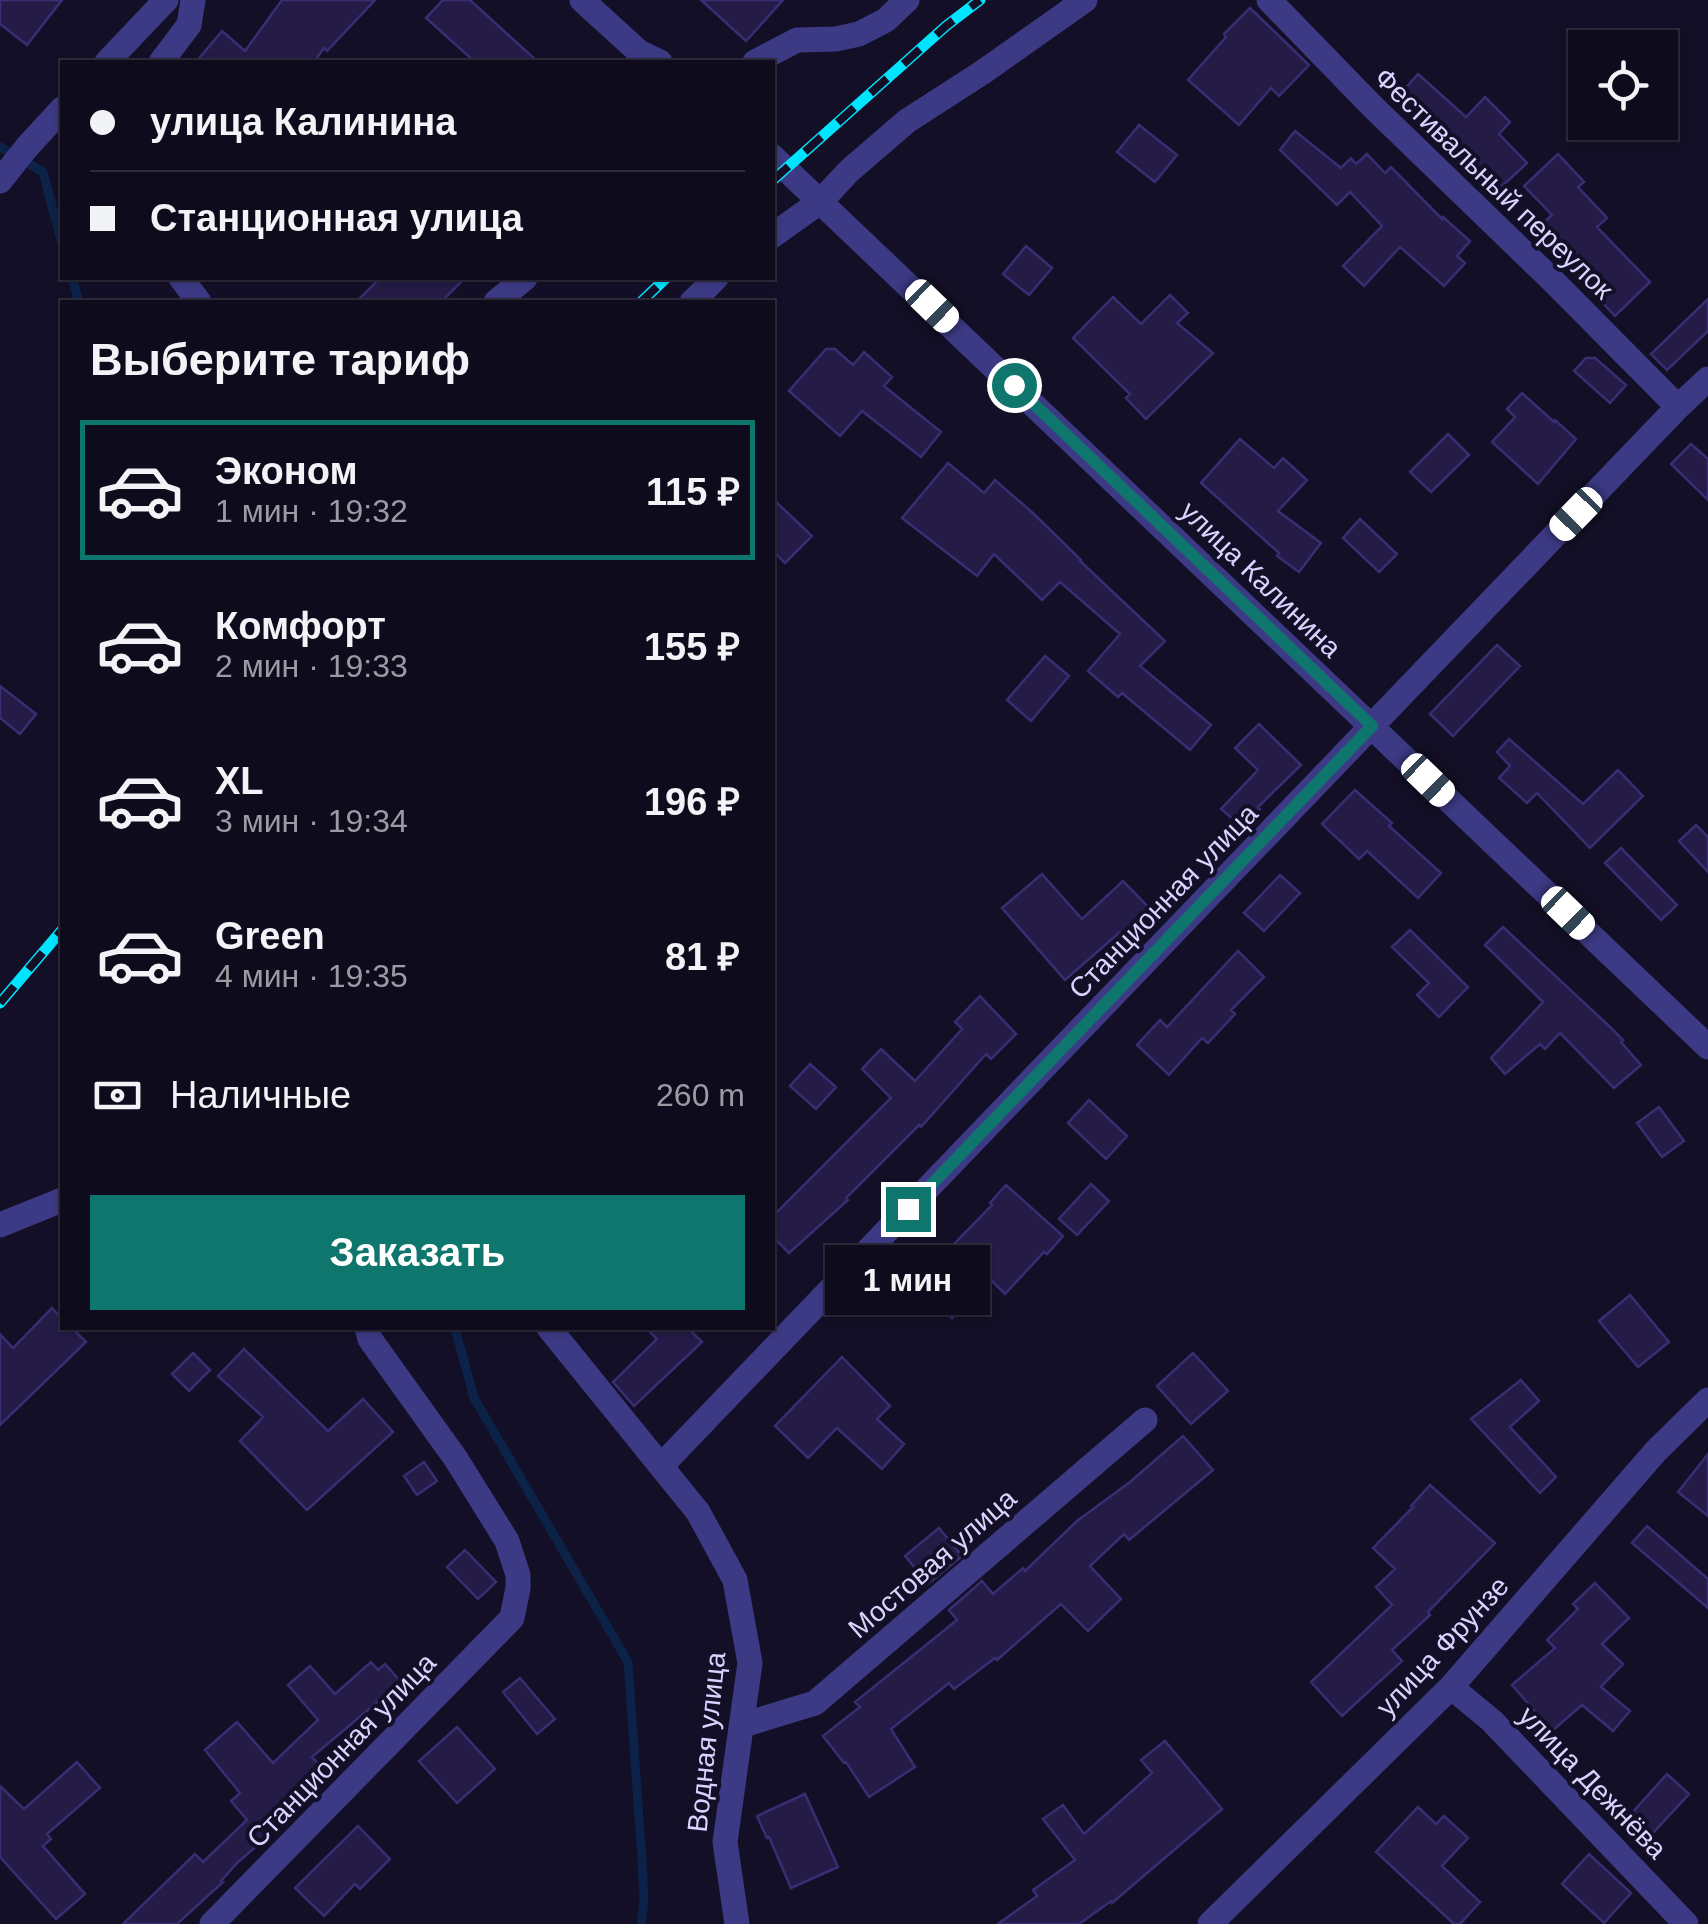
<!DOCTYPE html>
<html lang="ru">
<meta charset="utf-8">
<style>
:root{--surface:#0e0b1c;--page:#171425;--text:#f1f3f6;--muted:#9b9ba3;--line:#2e2b3b;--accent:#0f766e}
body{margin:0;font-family:Arial,sans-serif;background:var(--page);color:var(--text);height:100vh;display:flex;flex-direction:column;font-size:38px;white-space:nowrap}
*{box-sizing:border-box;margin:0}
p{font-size:32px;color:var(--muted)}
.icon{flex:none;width:55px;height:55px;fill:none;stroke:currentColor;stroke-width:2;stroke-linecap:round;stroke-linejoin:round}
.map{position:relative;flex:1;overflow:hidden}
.details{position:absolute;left:60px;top:300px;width:715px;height:1030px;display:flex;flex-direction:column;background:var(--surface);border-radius:0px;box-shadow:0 2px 8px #0004,0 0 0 2px var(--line)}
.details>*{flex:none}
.top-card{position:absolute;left:60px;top:60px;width:715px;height:220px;border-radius:0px;box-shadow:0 2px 8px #0004,0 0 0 2px var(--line);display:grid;align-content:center;height:220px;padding:0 30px;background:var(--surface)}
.fabs{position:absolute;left:1568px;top:30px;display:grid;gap:20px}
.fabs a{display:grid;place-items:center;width:110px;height:110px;border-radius:0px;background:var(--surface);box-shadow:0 2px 8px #0004,0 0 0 2px var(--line);font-size:50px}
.end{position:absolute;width:45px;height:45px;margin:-22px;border:12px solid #0f766e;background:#fff;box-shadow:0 0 0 5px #fff}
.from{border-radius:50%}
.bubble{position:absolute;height:70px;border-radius:0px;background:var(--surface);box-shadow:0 2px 8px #0004,0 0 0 2px var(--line);font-size:32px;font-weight:700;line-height:70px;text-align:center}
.car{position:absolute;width:30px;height:60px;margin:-30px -15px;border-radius:12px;box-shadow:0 0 8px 2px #0007;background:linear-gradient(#fff 24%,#345 0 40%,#fff 0 76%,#345 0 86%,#fff 0)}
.top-card b{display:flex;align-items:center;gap:35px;height:95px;font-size:38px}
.top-card b+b{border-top:2px solid var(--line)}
.top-card i{width:25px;height:25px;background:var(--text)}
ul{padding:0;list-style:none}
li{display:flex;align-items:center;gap:30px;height:140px;margin:0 20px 15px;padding:0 10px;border:5px solid transparent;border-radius:0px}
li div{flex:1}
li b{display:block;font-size:38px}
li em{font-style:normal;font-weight:700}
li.active{border-color:var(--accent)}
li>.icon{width:90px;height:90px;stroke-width:1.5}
h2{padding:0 30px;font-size:45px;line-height:120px}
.pay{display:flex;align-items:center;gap:25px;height:110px;padding:0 30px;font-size:38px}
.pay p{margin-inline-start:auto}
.action{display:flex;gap:20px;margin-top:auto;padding:20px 30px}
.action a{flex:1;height:115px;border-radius:0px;background:var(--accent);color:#fff;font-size:40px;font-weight:700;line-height:115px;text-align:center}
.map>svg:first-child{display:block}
</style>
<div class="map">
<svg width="1708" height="1924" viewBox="0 0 1708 1924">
<rect width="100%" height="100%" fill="#130f26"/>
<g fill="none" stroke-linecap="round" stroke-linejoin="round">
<path stroke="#0c2248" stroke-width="9" d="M0 147 43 172 62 244
M72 278 79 302
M455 1328 474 1398 628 1662 642 1860 644 1901 641 1924"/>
</g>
<path fill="#241b47" stroke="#3b2d73" stroke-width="2.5" d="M0 0H62L27 45 0 24Z
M282 0H375L327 51 324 48 314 62H196L222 31 245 51Z
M443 0H470L538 62H475L426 18Z
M701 0H783L746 41Z
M1250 8 1309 65 1279 96 1271 88 1239 125 1188 80 1226 37 1224 34Z
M1418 74 1466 117 1485 97 1510 122 1499 134 1527 163 1496 192 1426 122 1424 124 1396 99Z
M1139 125 1177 155 1155 182 1117 152Z
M1295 131 1341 168 1351 158 1356 164 1367 154 1385 173 1391 167 1442 219 1443 217 1470 241 1457 256 1465 263 1444 286 1400 247 1364 286 1343 266 1382 226 1350 192 1337 205 1280 150Z
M1558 154 1584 182 1578 187 1607 218 1597 227 1650 282 1615 316 1584 283 1587 279 1539 227 1552 215 1524 186Z
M1026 246 1052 268 1029 295 1003 274Z
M380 278H465L441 302H356Z
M1170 295 1188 313 1177 323 1213 353 1146 419 1126 398 1130 394 1073 338 1113 297 1141 324Z
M1708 299V331L1667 370 1651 354Z
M826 349H835L853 365 864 352 892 377 884 386 941 432 921 457 862 411 840 436 789 391Z
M1586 358H1595L1626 385 1610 403 1574 371Z
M1522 393 1554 422 1555 420 1576 439 1538 484 1492 442 1515 417 1507 409Z
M1448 434 1469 455 1431 492 1410 472Z
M1240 439 1274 468 1283 458 1307 480 1278 511 1321 543 1299 572 1277 556 1279 553 1201 483Z
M1691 444 1708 459V500L1671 464Z
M948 463 984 493 995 480 1034 514 1081 560 1080 561 1165 641 1140 666 1211 725 1190 750 1122 693 1118 697 1088 671 1120 634 1060 582 1042 600 994 554 977 576 902 518Z
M772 498 812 536 785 563 772 550Z
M1360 519 1397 554 1379 572 1343 538Z
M1497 645 1520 666 1453 736 1430 714Z
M1045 656 1069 676 1031 721 1007 700Z
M0 686 36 714 20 734 0 718Z
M1259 724 1301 765 1258 807 1260 809 1243 828 1221 809 1258 770 1235 748Z
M1509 739 1583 804 1618 770 1643 796 1590 848 1537 793 1527 803 1499 778 1510 766 1497 752Z
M1355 790 1392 823 1389 826 1441 873 1418 898 1367 851 1359 859 1322 824Z
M1696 825 1708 837V872L1679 841Z
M1621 848 1677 905 1661 920 1605 863Z
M1042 874 1082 919 1123 881 1154 913 1126 939 1120 932 1065 980 1002 908Z
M1280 875 1300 893 1264 931 1244 913Z
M1503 927 1609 1026 1623 1040 1621 1042 1641 1065 1614 1088 1560 1033 1545 1049 1540 1044 1505 1074 1491 1058 1543 1002 1485 945Z
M1410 930 1468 987 1439 1017 1417 995 1429 983 1392 947Z
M1238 951 1264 977 1231 1010 1235 1014 1208 1043 1202 1038 1169 1075 1137 1045 1160 1020 1167 1027Z
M980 996 1016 1034 991 1059 986 1054 921 1127 919 1125 846 1198 848 1200 789 1253 772 1236V1217L891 1098 862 1069 881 1049 915 1081 962 1029 955 1022Z
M810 1064 836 1087 816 1109 790 1086Z
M1089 1100 1127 1136 1106 1159 1068 1123Z
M1659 1107 1684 1141 1662 1157 1637 1123Z
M1091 1184 1109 1201 1077 1235 1059 1219Z
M1006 1185 1063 1236 1047 1254 1044 1252 1005 1294 990 1279 952 1318 916 1283 992 1205 990 1203Z
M1630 1295 1669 1342 1638 1367 1599 1321Z
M52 1308 62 1319V1328H72L86 1342 0 1425V1334L13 1348Z
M646 1328H688L702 1342 634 1406 613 1382 657 1339Z
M244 1349 328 1431 363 1399 393 1432 307 1510 240 1441 263 1417 218 1376Z
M193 1353 210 1370 189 1391 172 1374Z
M1193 1353 1228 1391 1191 1424 1157 1386Z
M842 1357 890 1406 877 1419 904 1444 882 1469 837 1428 808 1458 775 1426Z
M1521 1380 1539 1401 1510 1427 1556 1477 1540 1493 1471 1419Z
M1183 1436 1213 1470 1129 1540 1124 1534 1090 1566 1121 1599 1088 1631 1061 1604 997 1660 995 1658 954 1689 949 1683 891 1729 915 1767 869 1797 846 1762 844 1763 823 1736 860 1707 855 1702 957 1620 949 1610 982 1581 993 1594 1023 1568 1025 1571 1077 1521 1130 1482Z
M1708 1454V1516L1678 1492Z
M424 1462 437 1481 417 1495 404 1476Z
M1430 1485 1495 1543 1428 1612 1430 1615 1392 1650 1402 1661 1342 1716 1311 1682 1392 1605 1376 1587 1395 1569 1373 1548 1413 1507 1411 1506Z
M1647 1526 1708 1579V1608L1632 1543Z
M939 1528 962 1556 928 1584 905 1556Z
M465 1550 496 1582 478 1599 447 1567Z
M1595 1583 1629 1618 1602 1644 1623 1664 1601 1687 1630 1711 1613 1731 1582 1705 1552 1731 1512 1685 1555 1648 1547 1640 1578 1609 1573 1604Z
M371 1662 378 1670 385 1664 401 1682 312 1757 331 1776 285 1822 238 1862 221 1881 223 1882 177 1924H123L195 1854 203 1862 247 1820 231 1801 240 1793 205 1750 237 1722 273 1763 318 1720 288 1685 310 1666 335 1694Z
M520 1678 555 1719 537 1734 503 1692Z
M457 1727 495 1769 457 1803 419 1761Z
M1165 1741 1222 1809 1112 1903 1111 1901 1079 1924H998L1037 1896 1033 1890 1075 1860 1043 1819 1063 1805 1084 1834 1152 1773 1141 1760Z
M77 1762 100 1788 47 1834 51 1839 43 1846 85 1894 56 1919 0 1857V1786L24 1809Z
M1667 1774 1689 1794 1653 1833 1632 1813Z
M805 1794 838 1867 791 1888 769 1837 767 1838 757 1816Z
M1418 1807 1436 1824 1444 1816 1468 1838 1442 1866 1480 1902 1460 1924H1454L1376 1852Z
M358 1826 390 1859 360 1889 355 1884 324 1916 295 1888Z
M1589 1854 1631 1893 1604 1923 1562 1884Z"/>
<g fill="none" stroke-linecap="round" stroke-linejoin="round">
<path stroke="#3d3a85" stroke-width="25" d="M582 0 639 52 660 62
M1269 0 1372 106 1553 281 1678 407
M107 62 166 0
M161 62 189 25 193 0
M755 62 797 40 836 39 859 34 886 20 907 0
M772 156 1708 1047
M0 181 27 147 62 109
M772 236 821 201 849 171 907 121 983 72 1085 0
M181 278 199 302
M496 302 525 278
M692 302 716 278
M0 1225 62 1200
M549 1328 698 1512 735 1580 750 1663 725 1842 737 1924
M662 1465 1678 407 1708 379
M1451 1687 1492 1721 1686 1924
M743 1725 815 1703 1145 1420
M212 1924 512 1618 518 1588V1575L507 1541 456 1459 370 1339 367 1328
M1210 1924 1451 1687 1656 1451 1708 1400"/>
<g stroke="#00e5ff" stroke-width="11">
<path id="rail" d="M772 181 946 26 980 0
M641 302 666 278
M0 1003 62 930"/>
</g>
<use href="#rail" stroke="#130f26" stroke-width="8" stroke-dasharray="22" stroke-linecap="butt"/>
</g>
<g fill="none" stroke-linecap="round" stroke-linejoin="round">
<path stroke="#0f766e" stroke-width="12" d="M908 1209 1372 726 1014 385"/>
</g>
<g text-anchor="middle" stroke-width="8" stroke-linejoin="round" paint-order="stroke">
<g font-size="28" fill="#d9d4ff" stroke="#130f26">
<text transform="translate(1494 183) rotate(44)" y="10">Фестивальный переулок</text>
<text transform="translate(1261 579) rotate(44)" y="10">улица Калинина</text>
<text transform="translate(1163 901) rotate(-46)" y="10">Станционная улица</text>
<text transform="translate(932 1563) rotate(-41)" y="10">Мостовая улица</text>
<text transform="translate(1442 1646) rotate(-47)" y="10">улица Фрунзе</text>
<text transform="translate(706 1742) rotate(-84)" y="10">Водная улица</text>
<text transform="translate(341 1750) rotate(-46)" y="10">Станционная улица</text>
<text transform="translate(1593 1782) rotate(46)" y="10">улица Дежнёва</text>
</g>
</g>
</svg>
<div class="fabs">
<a><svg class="icon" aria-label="locate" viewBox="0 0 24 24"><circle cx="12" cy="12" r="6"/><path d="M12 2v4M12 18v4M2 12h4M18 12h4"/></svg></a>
</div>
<i class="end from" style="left:1014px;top:385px"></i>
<i class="end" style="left:908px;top:1209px"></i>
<div class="bubble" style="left:825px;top:1245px;width:165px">1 мин</div>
<i class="car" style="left:932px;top:306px;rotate:134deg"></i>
<i class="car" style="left:1576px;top:514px;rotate:224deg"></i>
<i class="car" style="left:1428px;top:780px;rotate:134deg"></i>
<i class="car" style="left:1568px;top:913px;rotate:134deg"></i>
<div class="top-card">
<b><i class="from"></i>улица Калинина</b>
<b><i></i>Станционная улица</b>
</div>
<section class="details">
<h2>Выберите тариф</h2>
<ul>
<li class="active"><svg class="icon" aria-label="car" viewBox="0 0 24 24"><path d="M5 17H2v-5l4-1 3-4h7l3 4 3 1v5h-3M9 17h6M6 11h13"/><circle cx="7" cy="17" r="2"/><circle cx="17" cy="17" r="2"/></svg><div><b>Эконом</b><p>1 мин · 19:32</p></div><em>115 ₽</em></li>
<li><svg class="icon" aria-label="car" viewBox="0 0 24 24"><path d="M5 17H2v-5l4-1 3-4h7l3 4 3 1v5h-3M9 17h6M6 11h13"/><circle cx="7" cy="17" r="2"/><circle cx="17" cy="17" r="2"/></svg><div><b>Комфорт</b><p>2 мин · 19:33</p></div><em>155 ₽</em></li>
<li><svg class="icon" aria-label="car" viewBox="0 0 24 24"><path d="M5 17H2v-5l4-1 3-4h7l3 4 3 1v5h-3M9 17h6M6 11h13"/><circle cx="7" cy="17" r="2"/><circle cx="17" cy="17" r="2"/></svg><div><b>XL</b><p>3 мин · 19:34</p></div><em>196 ₽</em></li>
<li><svg class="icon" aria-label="car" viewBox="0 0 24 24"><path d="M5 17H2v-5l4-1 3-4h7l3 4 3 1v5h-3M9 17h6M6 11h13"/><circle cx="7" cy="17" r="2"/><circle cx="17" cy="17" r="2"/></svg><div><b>Green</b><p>4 мин · 19:35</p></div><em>81 ₽</em></li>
</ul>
<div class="pay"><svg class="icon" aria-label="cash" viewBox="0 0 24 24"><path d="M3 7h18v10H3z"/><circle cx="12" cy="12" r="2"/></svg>Наличные<p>260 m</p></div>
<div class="action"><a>Заказать</a></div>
</section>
</div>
